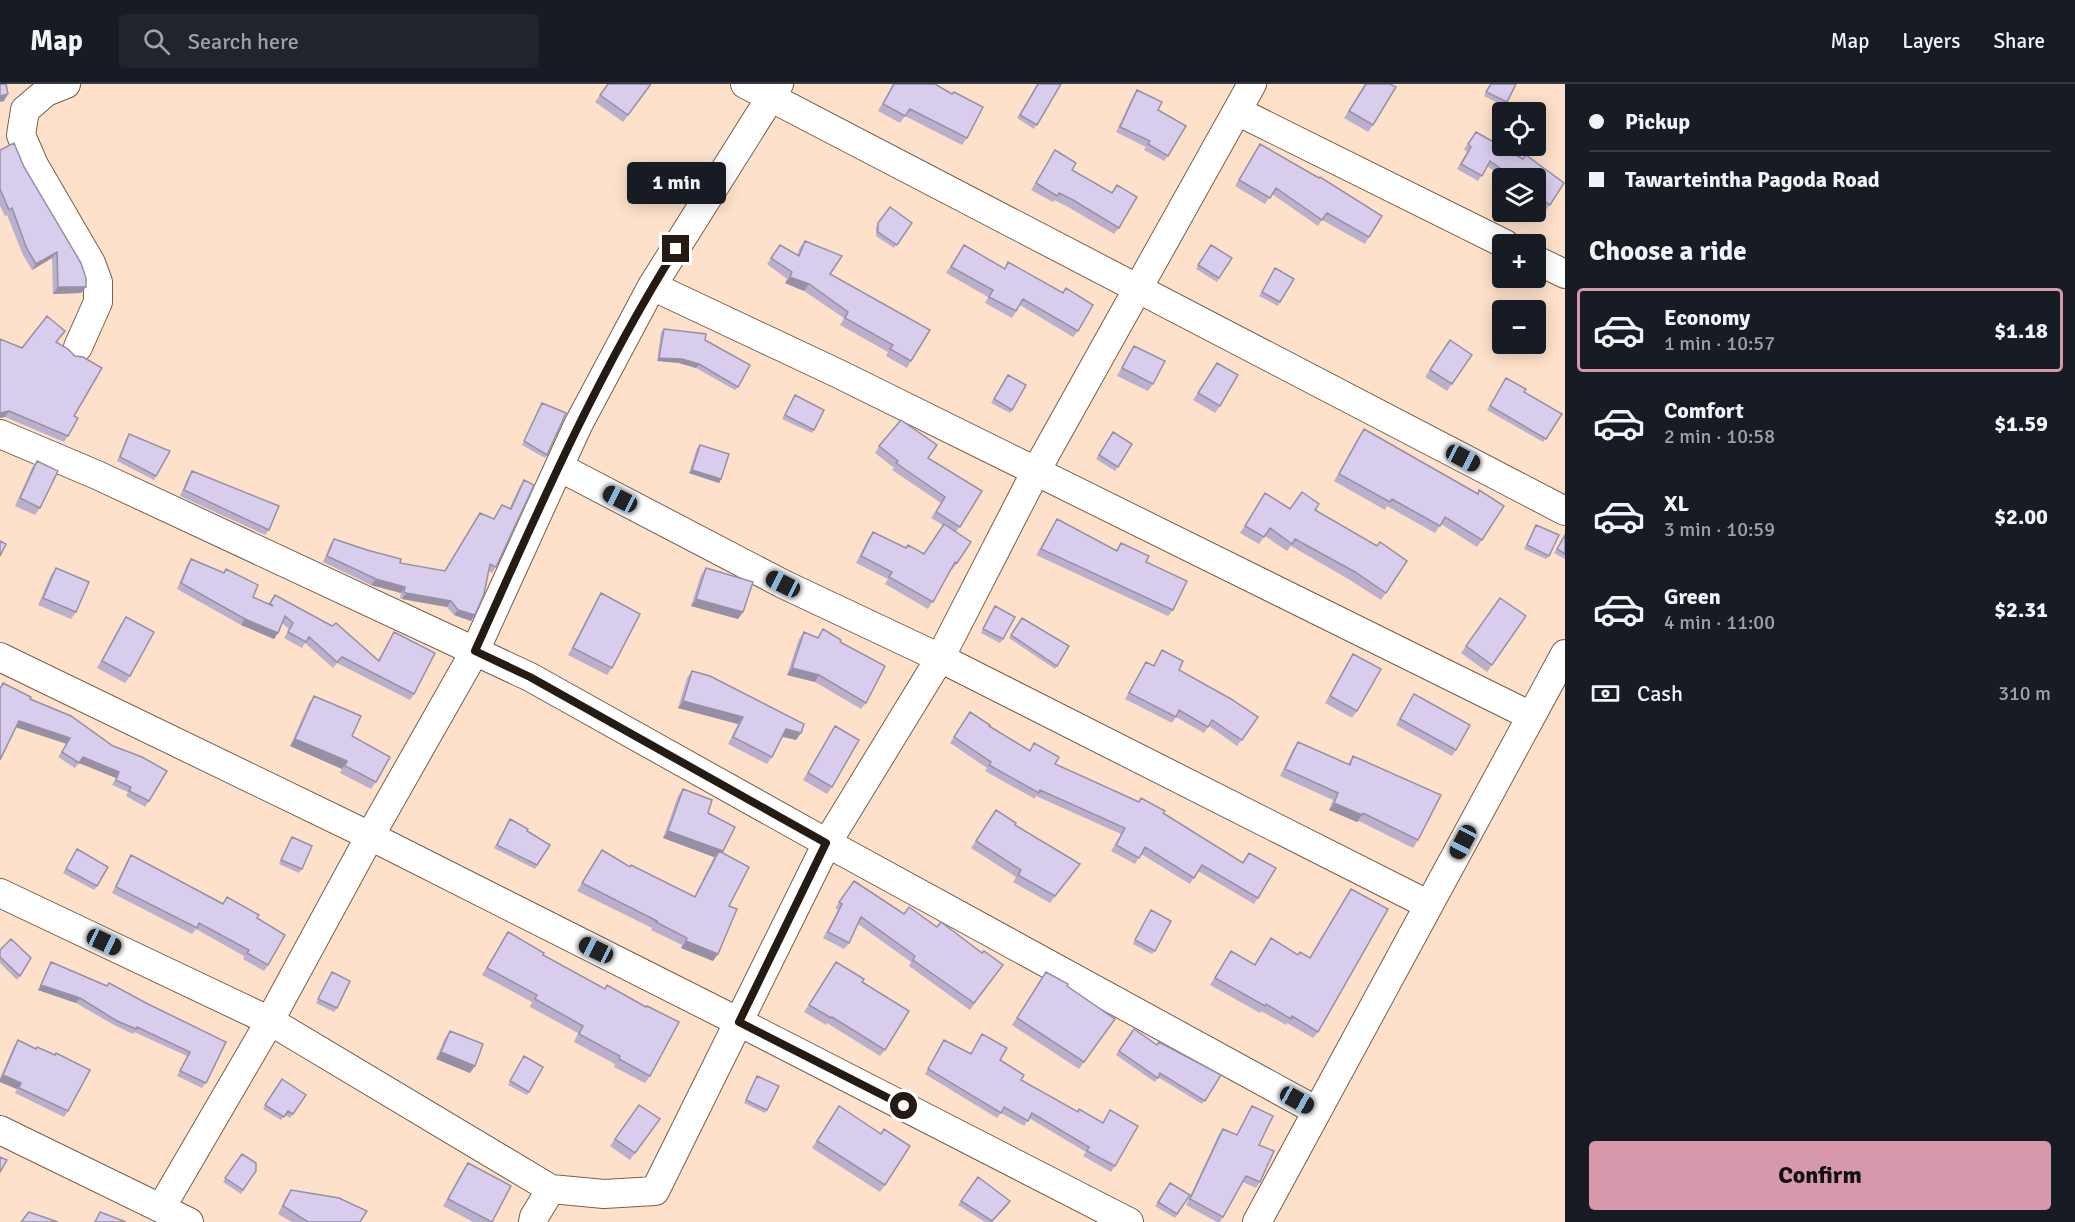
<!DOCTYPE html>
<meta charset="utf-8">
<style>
:root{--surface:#171b24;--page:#20242c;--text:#f1f3f6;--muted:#9ea1a6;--line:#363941;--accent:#d798ac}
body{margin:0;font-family:Signika,sans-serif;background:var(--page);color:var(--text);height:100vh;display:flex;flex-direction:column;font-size:22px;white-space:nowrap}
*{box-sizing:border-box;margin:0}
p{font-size:20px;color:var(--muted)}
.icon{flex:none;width:33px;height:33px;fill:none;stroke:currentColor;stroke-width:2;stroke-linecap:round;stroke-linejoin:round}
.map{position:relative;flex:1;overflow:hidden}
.side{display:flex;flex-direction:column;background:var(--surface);width:510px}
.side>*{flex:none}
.hud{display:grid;align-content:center;height:132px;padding:0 24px;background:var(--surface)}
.buttons{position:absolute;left:1492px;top:18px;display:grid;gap:12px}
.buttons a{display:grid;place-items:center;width:54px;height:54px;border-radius:6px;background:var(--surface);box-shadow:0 3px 15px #0003;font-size:30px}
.end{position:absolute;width:27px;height:27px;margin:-14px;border:8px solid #251b13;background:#fff;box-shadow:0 0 0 3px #fff}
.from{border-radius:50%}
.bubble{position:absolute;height:42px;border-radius:6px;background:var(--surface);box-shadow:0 3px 15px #0003;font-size:20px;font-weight:800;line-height:42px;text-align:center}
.car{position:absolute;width:18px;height:36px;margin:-18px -9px;border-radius:8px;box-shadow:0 0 4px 2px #0007;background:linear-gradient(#222 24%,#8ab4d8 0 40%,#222 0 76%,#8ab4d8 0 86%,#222 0)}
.hud b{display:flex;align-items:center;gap:21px;height:57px;font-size:22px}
.hud b+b{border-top:2px solid var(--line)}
.hud i{width:15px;height:15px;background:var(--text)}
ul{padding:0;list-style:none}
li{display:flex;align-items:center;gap:18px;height:84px;margin:0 12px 9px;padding:0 12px;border:3px solid transparent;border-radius:6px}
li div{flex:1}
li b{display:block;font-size:22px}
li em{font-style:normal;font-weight:800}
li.selected{border-color:var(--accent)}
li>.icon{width:54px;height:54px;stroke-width:1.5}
h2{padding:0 24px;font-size:27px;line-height:72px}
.pay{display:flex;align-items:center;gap:15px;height:66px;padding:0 24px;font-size:22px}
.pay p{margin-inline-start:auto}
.button{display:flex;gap:12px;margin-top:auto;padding:12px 24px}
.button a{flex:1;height:69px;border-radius:6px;background:var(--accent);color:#111;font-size:24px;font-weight:800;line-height:69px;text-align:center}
header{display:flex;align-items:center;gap:36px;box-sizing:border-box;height:84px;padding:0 30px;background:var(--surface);border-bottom:2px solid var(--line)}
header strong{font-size:28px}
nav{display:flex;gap:33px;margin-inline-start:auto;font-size:21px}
.search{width:420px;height:54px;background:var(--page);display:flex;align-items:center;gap:15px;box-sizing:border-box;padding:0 21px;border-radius:6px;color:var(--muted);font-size:22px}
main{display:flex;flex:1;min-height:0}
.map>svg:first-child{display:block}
</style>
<header>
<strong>Map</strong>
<div class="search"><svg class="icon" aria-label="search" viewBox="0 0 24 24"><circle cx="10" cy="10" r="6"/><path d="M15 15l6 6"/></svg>Search here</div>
<nav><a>Map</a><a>Layers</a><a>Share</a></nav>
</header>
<main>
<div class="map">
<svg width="1565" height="1138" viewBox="0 0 1565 1138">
<rect width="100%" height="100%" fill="#fee1ca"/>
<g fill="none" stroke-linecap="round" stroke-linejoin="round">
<g stroke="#785f4b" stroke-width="30">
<path id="minor" d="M66 0 46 8 25 26 21 51 34 81 91 179 98 198V218L78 263
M745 0 1565 427
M1237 27 1505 160
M1536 176 1565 190
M652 202 779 0
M0 350 97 391 530 593 827 759 1317 1027
M559 383 783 500 940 574 1429 821
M0 573 370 752 739 938 1129 1138
M0 809 270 937 551 1105 604 1110 655 1107 827 759 940 574 1036 387 1252 0
M0 1046 189 1138
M161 1124 263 949 370 752 475 567 578 341 652 202 839 290 1531 632
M533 1138 534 1133 551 1105
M1257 1138 1565 570"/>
</g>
<use href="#minor" stroke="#fff" stroke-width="28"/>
</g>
<path fill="#bab0cb" d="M651 0 623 38 595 18 600 11Z
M893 0H935L967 54 962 61 905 32 900 39 878 27Z
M1038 0H1061L1034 45 1017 34Z
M1365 0H1390L1373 41 1368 48 1344 34Z
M1490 0H1516L1504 22 1484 12Z
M1137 6 1158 26 1168 72 1164 77 1144 66 1146 63 1116 48 1133 12Z
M1476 48 1564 99 1546 126 1536 118V94H1504L1487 82 1478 97 1457 85 1467 68 1464 65Z
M1260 60 1369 153 1365 160 1322 136 1318 142 1272 110 1265 120 1235 102Z
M0 66 24 83 86 203 81 209 53 210 52 174 32 186 23 171 7 131 5 132 0 122Z
M1055 66 1072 86 1112 109 1117 101 1119 144 1114 150 1068 123 1054 116 1053 118 1031 106Z
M890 123 912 139 894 164 876 152V143Z
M805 157 830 190 911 277 907 284 886 272 888 268 840 241 844 234 804 207 785 199 787 195 767 180 780 161 797 171 800 163Z
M964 161 1004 185 1008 178 1062 209 1066 204 1078 247 1073 253 1020 221 1012 234 985 219 988 213 946 189Z
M1211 161 1232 174 1217 198 1196 185Z
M1273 188 1280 218 1278 222 1259 212Z
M664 245 738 303 735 306 696 284 679 279 657 277 661 248Z
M1450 256 1472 271 1447 307 1425 293Z
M57 258 74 332 68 352 64 358 5 333 22 264Z
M1134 262 1153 300 1148 307 1117 292 1129 269Z
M1217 279 1220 322 1215 329 1193 316Z
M1005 295 1012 326 1010 329 991 319Z
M1504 298 1562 330 1543 358 1487 326Z
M795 311 814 346 812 349 782 335Z
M542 319 547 371 545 374 522 361Z
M1364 345 1482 456 1477 463 1441 440 1435 449 1387 422 1385 426 1334 397 1359 352Z
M1113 348 1132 360 1115 387 1096 375Z
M129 350 156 392 154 396 117 377 127 353Z
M700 361 721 395 719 399 689 389 697 364Z
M879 362 928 374 982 407 956 448 971 458 952 486H951L928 525 885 500 888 495 856 479 868 455 873 448 906 464 924 469 943 441 931 434 941 419 892 386 894 384 875 369Z
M37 377 40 424 35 431 15 422 32 384Z
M192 387 269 446 265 451 180 412 188 393Z
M524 396 496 483 492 489 489 487 475 531 471 537 454 531 447 523 402 515 400 514 401 509 371 501 323 478 330 461 334 455 400 479 445 487 480 429 493 435 502 421 509 425 520 402Z
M1265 409 1290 424 1315 426 1377 462 1407 477 1381 516 1350 496 1291 462 1287 467 1265 452 1259 460 1240 449Z
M1057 435 1116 466 1121 459 1146 478 1173 526 1168 532 1036 471Z
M1536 441 1549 472 1546 475 1524 465Z
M1565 450V475L1554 469Z
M191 475 223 489 226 485 253 513 269 520 275 511 378 576 394 548 414 610 410 616 337 579 333 584 305 559 302 564 284 554 289 545 282 539 274 555 241 541 177 505 187 481Z
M56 484 76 528 71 535 38 521 51 491Z
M706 484 743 528 738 535 691 522 701 491Z
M601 509 612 584 607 591 568 571 596 517Z
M995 522 1003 555 1000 559 981 549Z
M1526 532 1487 588 1461 569 1466 562Z
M126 533 130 592 125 599 97 584 121 540Z
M1022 534 1069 562 1055 585 1009 554Z
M823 545 840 558 866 619 861 625 815 598 787 591 799 555 804 548 817 554Z
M1162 566 1179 586 1258 633 1237 662 1209 642 1204 649 1176 633 1172 639 1125 615 1146 578 1153 582Z
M1353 570 1357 627 1352 634 1325 619 1348 578Z
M692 587 796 656 782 653 772 673 767 680 728 660 738 640 678 624 687 594Z
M3 599 30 615 149 717 145 723 126 712 128 708 112 701 116 694 79 679 75 684 58 673 67 660 16 643 0 676V604Z
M1414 610 1456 666 1452 672 1396 641Z
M314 612 352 652 376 698 371 705 340 689 342 685 290 662 309 619Z
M970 628 989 642 1030 666 1034 659 1055 680 1163 729 1242 779 1249 769 1258 814 1254 820 1198 787 1190 800 1141 770 1135 780 1111 767 1121 750 1036 712 1035 715 985 687 987 684 950 659Z
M835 642 832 703 827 710 803 696Z
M1298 658 1348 680 1353 672 1418 756 1413 764 1359 737 1357 738 1329 726 1333 716 1280 692 1293 665Z
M683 705 708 729 722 768 729 822 713 877 681 864 682 861 651 846 652 844 577 807 602 766 630 783 694 813 714 773 663 754 678 712Z
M996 726 1015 741 1080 780 1050 819 1013 798 1016 793 971 764Z
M510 735 550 761 535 785 494 764Z
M292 753 302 785 299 789 279 780Z
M77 765 97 802 94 806 63 789Z
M131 771 223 819 227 813 257 834 268 881 264 887 243 875 244 872 196 845 192 850 112 809 127 777Z
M854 797 904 830 937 843 1003 881 970 926 909 882 911 878 858 840 849 859 844 865 823 854 838 826 835 824Z
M1351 805 1318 948 1313 954 1287 939 1286 941 1261 927 1260 929 1210 901 1231 867 1254 881 1271 854 1298 871 1310 874Z
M1151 826 1155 867 1152 870 1133 860Z
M508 848 543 871 650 992 645 999 614 983 615 980 574 958 578 949 530 923 532 918 482 891Z
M0 866 31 874 17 896 0 879Z
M51 878 148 920 226 958 206 999 202 1004 177 992 187 972 134 948 133 950 114 941 76 919 38 906 48 883Z
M836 878 862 898 885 966 880 972 827 939 826 941 804 928Z
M332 888 337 924 334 928 316 919Z
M1041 895 1067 902 1115 935 1079 985 1012 941Z
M1134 945 1157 961 1221 991 1202 1020 1158 993 1155 998 1116 971Z
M450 947 470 989 436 975 445 954Z
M982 950 1000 976 1021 996 1078 1028 1103 1039 1110 1026 1115 1082 1111 1088 1083 1072 1086 1068 1029 1034 1024 1042 1001 1029 997 1034 925 990 944 956 971 969Z
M18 956 68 1027 64 1033 15 1009 17 1005 0 998V994L14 962Z
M524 972 529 1008 527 1011 508 1001Z
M757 992 767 1026 765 1029 744 1019Z
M282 995 306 1011 290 1034 285 1031 281 1036 263 1025Z
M639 1021 660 1035 630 1076 610 1062Z
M839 1022 885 1101 880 1108 812 1064Z
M1252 1022 1259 1061 1260 1098 1256 1104 1243 1098 1223 1133 1220 1138H1217L1186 1121 1219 1050 1223 1045 1237 1051 1248 1028Z
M242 1070 256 1087 241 1110 223 1098Z
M468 1079 492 1138H473L443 1122 463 1086Z
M978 1093 1008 1121 992 1138H985L958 1121Z
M1170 1099 1190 1111 1175 1134 1155 1122Z
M291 1106 360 1138H292L278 1130 286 1113Z"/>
<path fill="#9790a5" d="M8 10 4 17 0 18V12Z
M57 168 52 174 32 186 36 180Z
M790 193 809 200 804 207 785 199Z
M58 203H86L81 209 53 210Z
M659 274 682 275 699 280 696 284 679 279 657 277Z
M9 327 5 333 0 334V329Z
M692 386 721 395 719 399 689 389Z
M376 495 405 503 401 509 371 501Z
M406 509 451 517 447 523 402 515Z
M696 515 743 528 738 535 691 522Z
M458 526 475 531 471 537 454 531Z
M245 535 278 549 274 555 241 541Z
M792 584 819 591 815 598 787 591Z
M683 617 743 633 738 640 678 624Z
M19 637 70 654 67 660 15 643Z
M786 645 801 649 796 656 781 652Z
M295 655 347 677 342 685 290 662Z
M83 673 119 688 116 694 79 679Z
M1334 719 1362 731 1357 738 1329 726Z
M668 747 723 767 718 774 719 767 714 773 663 754Z
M686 857 718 870 713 877 681 864Z
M41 901 80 914 76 919 38 906Z
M441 968 475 982 470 989 436 975Z
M3 991 21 999 17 1005 0 998V995Z"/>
<path fill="#d8cdec" stroke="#9790a5" stroke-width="1.5" d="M0 0H6L8 10 0 12Z
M608 0H651L628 31 600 11Z
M894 0H935L952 10 954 8 983 23 967 54 910 25 905 32 883 20Z
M1038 0H1061L1037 41 1020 31Z
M1366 0H1390L1396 3 1373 41 1349 27Z
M1491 0H1516L1507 18 1486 8Z
M1137 6 1162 18 1158 26 1186 42 1168 72 1148 60 1150 57 1120 43Z
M1476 48 1523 75 1526 71 1564 99 1550 121 1536 111V94H1514L1490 77 1482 92 1461 80 1471 63 1468 60Z
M14 59 24 83 81 179 86 194V203H58L57 168 36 180 27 165 12 124 9 126 0 105V66Z
M1260 60 1319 94 1320 93 1382 132 1369 153 1327 129 1322 136 1276 104 1270 114 1239 96Z
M1055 66 1076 79 1072 86 1112 109 1117 101 1137 113 1119 144 1073 116 1059 109 1057 112 1036 99Z
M890 123 912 139 897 161 878 148V139Z
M805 157 842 172 830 190 930 246 911 277 890 265 893 261 845 234 848 228 809 200 790 193 792 188 771 174 780 161 799 172Z
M964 161 1005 185 1008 178 1063 209 1066 204 1093 221 1078 247 1023 215 1016 227 989 213 993 206 951 183Z
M1211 161 1232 174 1219 194 1198 181Z
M1275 184 1294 195 1280 218 1262 208Z
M47 232 65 247 56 258 68 265 75 272 83 273 102 284 74 332 78 334 68 352 9 327 0 329V255L22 264Z
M664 245 706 250 705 256 750 281 738 303 699 280 682 275 659 274Z
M1450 256 1472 271 1452 300 1430 286Z
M1134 262 1165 277 1153 300 1122 284Z
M1217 279 1238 291 1220 322 1198 309Z
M1008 291 1026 301 1012 326 994 315Z
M1506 294 1526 305 1524 308 1562 330 1546 355 1490 322Z
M795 311 824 326 814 346 785 331Z
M542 319 566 329 547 371 524 357Z
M901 336 937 361 928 374 982 407 960 443 936 428 945 413 896 379 898 377 879 362Z
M1364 345 1478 410 1479 406 1504 422 1482 456 1445 433 1440 442 1392 415 1390 418 1339 390Z
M1113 348 1132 360 1118 383 1099 371Z
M129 350 170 367 156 392 120 373Z
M700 361 729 370 721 395 692 386Z
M37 377 58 387 40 424 20 414Z
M192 387 279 422 269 446 184 406Z
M524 396 534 401 496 483 490 480 484 510 475 531 458 526 451 517 406 509 404 508 405 503 376 495 327 472 334 455 367 466 401 475 400 479 445 487 480 429 494 435 502 421 511 425Z
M1302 408 1319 420 1315 426 1377 462 1380 458 1407 477 1386 509 1355 488 1295 455 1292 460 1270 444 1264 453 1245 442 1265 409 1290 425Z
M1057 435 1117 467 1121 459 1149 472 1146 478 1187 497 1173 526 1041 465Z
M944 440 971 458 957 479 955 478 933 518 889 493 892 488 861 472 873 448 906 464 908 461 924 470Z
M1536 441 1559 451 1549 472 1527 461Z
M1565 451V470L1557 465Z
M0 457 6 460 0 472Z
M191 475 224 489 226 485 258 501 253 513 273 522 270 519 275 511 332 542 336 539 379 577 394 548 435 569 414 610 342 573 337 578 309 553 306 558 288 548 293 539 285 532 278 549 245 535 181 499Z
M56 484 89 498 76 528 43 514Z
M706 484 753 498 743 528 696 515Z
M601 509 640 530 612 584 573 564Z
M1500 514 1526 532 1492 581 1466 562Z
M995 522 1015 533 1003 555 983 545Z
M126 533 154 548 130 592 102 577Z
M1022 534 1069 562 1057 582 1011 551Z
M823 545 841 556 840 558 885 582 866 619 819 591 792 584 804 548 818 554Z
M1162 566 1183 577 1179 586 1231 615 1258 633 1242 656 1212 636 1208 643 1179 626 1176 633 1129 609 1146 578 1154 582Z
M1353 570 1381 585 1357 627 1330 612Z
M692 587 710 592 804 640 801 649 786 645 772 673 733 653 743 633 683 617Z
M3 599 31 613 30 615 71 632 113 662 142 673 167 687 149 717 129 707 131 703 116 696 119 688 83 673 79 679 62 668 70 654 19 637 0 676V605Z
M1414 610 1470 641 1456 666 1400 635Z
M314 612 361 632 352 652 390 673 376 698 345 682 347 677 295 655Z
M970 628 990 641 989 642 1030 667 1034 659 1059 673 1055 680 1139 718 1141 714 1165 727 1163 729 1243 779 1249 769 1276 784 1258 814 1202 781 1194 794 1145 763 1139 774 1116 761 1125 744 1040 706 1039 709 989 681 991 678 954 653Z
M835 642 859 656 832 703 808 689Z
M1298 658 1350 681 1353 672 1441 711 1418 756 1363 729 1362 731 1334 719 1338 709 1285 685Z
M683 705 712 716 708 729 735 743 723 767 668 747Z
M996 726 1016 739 1015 741 1080 780 1055 812 1018 791 1021 786 976 757Z
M510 735 528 745 527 747 550 761 537 781 497 761Z
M292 753 312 762 302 785 281 776Z
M77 765 108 783 97 802 66 785Z
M602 766 630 783 631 781 695 813 719 767 749 783 729 822 737 825 718 870 686 857 687 854 656 838 657 837 582 799Z
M131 771 223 820 227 813 259 831 257 834 285 851 268 881 247 869 249 866 199 839 197 844 116 803Z
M854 797 904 830 909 823 937 843 941 838 982 869 984 867 1003 881 974 919 913 876 915 872 861 833 849 859 828 848 842 820 839 818Z
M1351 805 1388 825 1318 948 1292 932 1291 935 1266 920 1265 922 1215 894 1231 867 1255 881 1271 854 1298 871 1300 868 1310 874Z
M1151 826 1171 837 1155 867 1135 856Z
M508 848 544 869 543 871 605 905 607 901 646 923 647 922 679 938 650 992 619 975 620 972 579 950 583 942 535 915 537 911 487 884Z
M11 855 31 874 20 892 0 873V866Z
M51 878 107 902 109 899 148 920 226 958 206 999 180 987 190 968 137 943 136 945 117 937 80 914 41 901Z
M836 878 864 895 862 898 909 927 885 966 832 933 831 934 809 921Z
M332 888 350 897 337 924 318 915Z
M1046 888 1068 900 1067 902 1115 935 1084 978 1017 934Z
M1134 945 1157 961 1159 958 1221 991 1205 1017 1160 989 1158 994 1119 967Z
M450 947 483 960 475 982 441 968Z
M982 950 1007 964 1000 976 1024 991 1021 996 1078 1028 1079 1025 1103 1039 1110 1026 1138 1042 1115 1082 1087 1067 1089 1063 1032 1029 1028 1037 1004 1023 1001 1029 928 985 944 956 971 970Z
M18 956 36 965 37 963 55 971 56 969 90 986 68 1027 19 1004 21 999 3 991Z
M524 972 543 983 529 1008 510 997Z
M757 992 779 1002 767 1026 746 1016Z
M282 995 306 1011 293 1030 288 1027 284 1033 265 1021Z
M639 1021 660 1035 635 1069 615 1055Z
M839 1022 881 1050 884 1045 910 1062 885 1101 817 1057Z
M1252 1022 1273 1032 1259 1061 1274 1067 1260 1098 1246 1092 1223 1133 1190 1115 1223 1045 1237 1051Z
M242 1070 256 1079V1087L243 1106 225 1094Z
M0 1073 7 1076 0 1088Z
M468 1079 511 1102 492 1138 448 1115Z
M978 1093 1010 1117 992 1137 961 1117Z
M1170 1099 1190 1111 1177 1130 1158 1118Z
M291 1106 339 1114 367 1127 360 1138H308L283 1122Z
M29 1128 58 1138H21Z
M100 1128 126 1138H95Z"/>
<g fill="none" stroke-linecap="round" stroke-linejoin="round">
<path stroke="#251b13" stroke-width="8" d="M676 165C596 292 536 431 475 567L530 593 826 759 739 938 904 1022"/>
</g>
</svg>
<div class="buttons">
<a><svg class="icon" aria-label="locate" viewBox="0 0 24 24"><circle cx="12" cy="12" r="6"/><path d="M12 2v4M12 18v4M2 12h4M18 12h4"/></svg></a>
<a><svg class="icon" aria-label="layers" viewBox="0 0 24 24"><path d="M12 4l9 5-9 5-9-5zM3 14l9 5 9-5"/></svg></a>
<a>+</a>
<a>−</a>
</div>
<i class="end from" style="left:904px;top:1022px"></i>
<i class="end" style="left:676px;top:165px"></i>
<div class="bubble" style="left:627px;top:78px;width:99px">1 min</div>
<i class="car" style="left:1463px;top:374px;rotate:118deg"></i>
<i class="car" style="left:620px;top:415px;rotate:297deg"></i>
<i class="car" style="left:783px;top:500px;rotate:297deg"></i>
<i class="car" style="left:1463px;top:758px;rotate:208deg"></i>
<i class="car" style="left:104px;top:858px;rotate:115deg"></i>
<i class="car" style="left:596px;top:866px;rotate:296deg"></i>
<i class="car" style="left:1297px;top:1016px;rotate:119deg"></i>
</div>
<section class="side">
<div class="hud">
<b><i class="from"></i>Pickup</b>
<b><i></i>Tawarteintha Pagoda Road</b>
</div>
<h2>Choose a ride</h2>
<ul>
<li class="selected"><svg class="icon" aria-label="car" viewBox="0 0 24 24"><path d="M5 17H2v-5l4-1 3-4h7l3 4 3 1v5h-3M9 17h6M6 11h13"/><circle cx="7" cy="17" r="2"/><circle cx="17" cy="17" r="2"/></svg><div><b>Economy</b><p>1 min · 10:57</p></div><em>$1.18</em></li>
<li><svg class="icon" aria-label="car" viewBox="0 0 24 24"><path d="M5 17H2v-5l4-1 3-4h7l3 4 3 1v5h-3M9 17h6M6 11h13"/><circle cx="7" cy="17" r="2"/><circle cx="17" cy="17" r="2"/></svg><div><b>Comfort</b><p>2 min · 10:58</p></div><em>$1.59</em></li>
<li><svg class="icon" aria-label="car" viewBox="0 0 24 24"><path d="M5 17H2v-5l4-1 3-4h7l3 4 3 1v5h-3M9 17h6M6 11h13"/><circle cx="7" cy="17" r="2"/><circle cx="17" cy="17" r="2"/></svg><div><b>XL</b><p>3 min · 10:59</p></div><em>$2.00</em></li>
<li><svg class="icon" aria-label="car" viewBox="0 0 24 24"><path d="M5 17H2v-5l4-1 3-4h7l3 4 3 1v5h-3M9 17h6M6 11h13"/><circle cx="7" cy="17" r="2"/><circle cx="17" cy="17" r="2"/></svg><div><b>Green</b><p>4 min · 11:00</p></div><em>$2.31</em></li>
</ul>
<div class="pay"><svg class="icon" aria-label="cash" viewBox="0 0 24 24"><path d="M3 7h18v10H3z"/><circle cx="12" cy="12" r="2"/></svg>Cash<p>310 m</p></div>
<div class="button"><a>Confirm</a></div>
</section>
</main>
